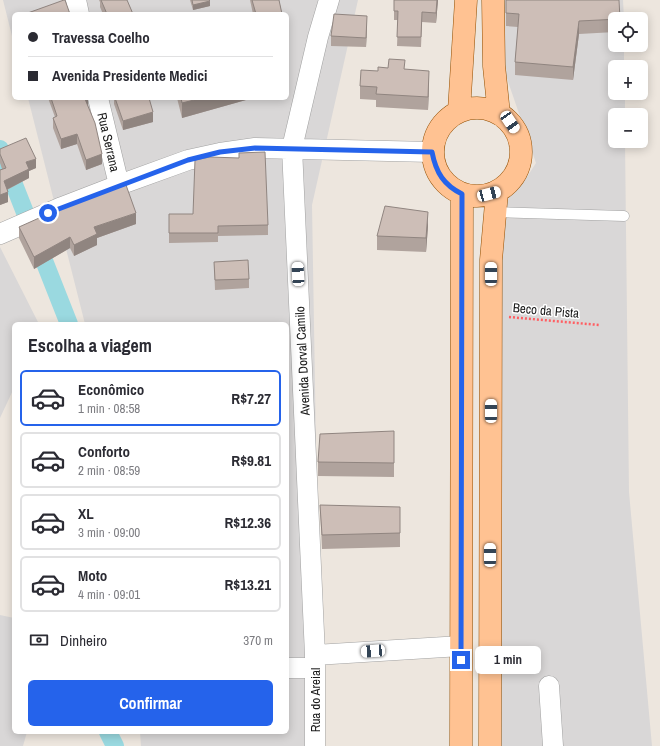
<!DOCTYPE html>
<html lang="pt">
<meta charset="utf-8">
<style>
:root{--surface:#fff;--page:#f7f7f7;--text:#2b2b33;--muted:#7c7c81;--line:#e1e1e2;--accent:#2563eb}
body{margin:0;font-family:"Archivo Narrow",sans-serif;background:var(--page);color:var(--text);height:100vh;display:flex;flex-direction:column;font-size:15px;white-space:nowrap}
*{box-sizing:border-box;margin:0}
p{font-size:13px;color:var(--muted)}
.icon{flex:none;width:22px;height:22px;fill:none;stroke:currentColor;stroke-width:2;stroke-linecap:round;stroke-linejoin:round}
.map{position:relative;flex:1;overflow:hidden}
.details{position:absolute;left:12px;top:322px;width:277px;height:412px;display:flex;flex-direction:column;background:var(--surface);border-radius:6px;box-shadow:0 2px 10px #0003}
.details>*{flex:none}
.top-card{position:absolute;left:12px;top:12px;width:277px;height:88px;border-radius:6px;box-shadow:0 2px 10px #0003;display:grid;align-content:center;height:88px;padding:0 16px;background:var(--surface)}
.tools{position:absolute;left:608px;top:12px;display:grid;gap:8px}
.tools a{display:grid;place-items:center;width:40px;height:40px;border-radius:6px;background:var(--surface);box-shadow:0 2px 10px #0003;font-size:20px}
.end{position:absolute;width:18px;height:18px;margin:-9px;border:5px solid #2563eb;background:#fff;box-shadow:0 0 0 2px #fff}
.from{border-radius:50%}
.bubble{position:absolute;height:28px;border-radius:6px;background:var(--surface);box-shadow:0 2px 10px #0003;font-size:13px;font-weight:700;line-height:28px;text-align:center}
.car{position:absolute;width:12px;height:24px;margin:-12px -6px;border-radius:5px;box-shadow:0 0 3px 1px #0007;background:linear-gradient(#fff 24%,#345 0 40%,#fff 0 76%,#345 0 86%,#fff 0)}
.top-card b{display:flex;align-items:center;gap:14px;height:38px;font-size:15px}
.top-card b+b{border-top:1px solid var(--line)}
.top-card i{width:10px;height:10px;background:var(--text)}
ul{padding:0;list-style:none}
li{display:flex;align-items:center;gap:12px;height:56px;margin:0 8px 6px;padding:0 8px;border:2px solid var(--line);border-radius:6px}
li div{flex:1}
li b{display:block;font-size:15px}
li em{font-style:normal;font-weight:700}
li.selected{border-color:var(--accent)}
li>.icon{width:36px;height:36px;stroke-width:1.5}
h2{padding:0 16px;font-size:18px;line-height:48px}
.pay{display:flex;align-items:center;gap:10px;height:44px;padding:0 16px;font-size:15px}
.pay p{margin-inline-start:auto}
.button{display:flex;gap:8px;margin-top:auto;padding:8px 16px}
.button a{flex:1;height:46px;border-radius:6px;background:var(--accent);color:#fff;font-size:16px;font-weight:700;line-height:46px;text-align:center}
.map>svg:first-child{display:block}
</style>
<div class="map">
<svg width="660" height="746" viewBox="0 0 660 746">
<rect width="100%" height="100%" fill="#ede6de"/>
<path fill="#d9d7d7" d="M3 0H358L312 205 321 746H141L140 732H287V324H85L28 98H287V14H14V44Z
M502 0H623L624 19H615V45H624V67H615V93H625V115H615V141H625L629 492 652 746H492L500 202 527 177 536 163 502 64Z
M0 247 39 324H14V388L0 418Z
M0 615 14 618V732H27L23 746H0Z"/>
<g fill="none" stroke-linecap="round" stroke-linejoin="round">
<path stroke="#9ad9e0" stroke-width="18" d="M0 149 69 324
M108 732 115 746"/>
<g stroke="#a1a1a1" stroke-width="11">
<path id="service" d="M495 212 624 216"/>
</g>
<g stroke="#a1a1a1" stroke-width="21">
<path id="minor" d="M76 0 79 14
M98 98 119 185
M0 234 62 207 119 185 188 160 220 153 255 148 432 152
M315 655 461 646
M287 668H314
M549 686 553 746
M315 746V655L292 148 318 37 329 0"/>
</g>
<g stroke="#914e00" stroke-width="23">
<path id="primary" d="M493 0 494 66 499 114
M433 152a44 44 0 1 1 88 0a44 44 0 1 1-88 0Z
M459 111 466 0
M461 746 462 194
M490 746 491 260 497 192"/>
</g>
<path stroke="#ff5e62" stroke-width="2.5" stroke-dasharray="2 2" stroke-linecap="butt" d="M509 317 599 325"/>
<use href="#service" stroke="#fff" stroke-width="10"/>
<use href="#minor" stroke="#fff" stroke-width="20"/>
<use href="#primary" stroke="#ffc292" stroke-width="22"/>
</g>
<path fill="#b0a39d" d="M99 0H127L133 14H103L100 7V2Z
M190 0H209L210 6 193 10Z
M250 0H279L282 14H253Z
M438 0 436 23 422 22 421 47 397 46 398 20H394V11Z
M506 0 615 19V32L579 34 573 80 515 75V62L518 27 506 26Z
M367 26 366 47 331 46V36Z
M405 69 429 84 428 110 376 107V100L360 99V86L378 71Z
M48 98H88V107L102 164 86 170 77 144 61 149 53 128V118L55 117Z
M114 98H149L153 122 123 130 114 104Z
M177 98H253L182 118Z
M0 149 36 168 29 171V178L7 190 8 202 0 205V170L2 169 0 163Z
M169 214 268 225V235L218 236V242L169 243Z
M136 224 97 238V245L74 256 70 248 34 269 19 238V227Z
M428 226 426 252 377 250V236Z
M214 262 249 279V288L215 290Z
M394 445V477L318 476V462Z
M320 505 400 533V547L322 549Z"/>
<path fill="#908580" d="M437 0H438L436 23V13Z
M210 1V6L193 10V5Z
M367 16V26L366 47V38Z
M579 21V34L573 80V67Z
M429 71V84L428 110V97Z
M87 98H88V107L85 99Z
M202 98H253L182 118V103Z
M153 112V122L123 130V121Z
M77 134V144L61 149V139Z
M102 154V164L86 170V160Z
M36 159V168L29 171V178L4 191V181L26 162Z
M8 192V202L0 205V195Z
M428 212V226L426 252V238Z
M136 213V224L97 238V245L74 256V245L94 227Z
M70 237V248L34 269V257Z"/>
<path fill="#cdbeb7" stroke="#908580" d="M64 0H65L70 14H25Z
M101 0H127L133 14H107Z
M192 0H209L210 1 193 5Z
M252 0H279L282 14H256Z
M394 0H437L436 13 422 12 421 37H397L398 11H394Z
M506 0H619L620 19 579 21 573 67 515 62 519 14 506 13Z
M334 14 367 16 366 38 331 36Z
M389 59 405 60 404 69 429 71 428 97 376 94 377 87 360 86 361 70 378 71V67L388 68Z
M51 98H87L85 99 95 123 102 154 86 160 77 134 61 139 53 118 57 116Z
M115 98H149L153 112 123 121Z
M181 98H202L182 103Z
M26 138 36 159 26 162 29 169 4 181 8 192 0 195V170L6 168 0 154V149Z
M265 152 268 225 218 226V233H169V214H193L195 160 210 157 239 158V153Z
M126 185 136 213 94 227 97 234 74 245 70 237 34 257 19 227 66 206Z
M385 206 428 212 426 238 377 236Z
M248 260 249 279 215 280 214 262Z
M394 431V463L318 462 320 434Z
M320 505 400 507V533L322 535Z"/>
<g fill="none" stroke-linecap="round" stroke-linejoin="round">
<path stroke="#2563eb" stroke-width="5" d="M48 213 188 160 220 152 255 148 432 152C436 173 444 185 462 194L461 660"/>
</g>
<g text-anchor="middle" stroke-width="3" stroke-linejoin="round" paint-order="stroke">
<g font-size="13" fill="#1a1a1a" stroke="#fff">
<text transform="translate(109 142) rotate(77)" y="5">Rua Serrana</text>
<text transform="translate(546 310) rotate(5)" y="5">Beco da Pista</text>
<text transform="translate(302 361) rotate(-93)" y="5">Avenida Dorval Camilo</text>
<text transform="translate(315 700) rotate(-90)" y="5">Rua do Areial</text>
</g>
</g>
</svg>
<div class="tools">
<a><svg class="icon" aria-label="locate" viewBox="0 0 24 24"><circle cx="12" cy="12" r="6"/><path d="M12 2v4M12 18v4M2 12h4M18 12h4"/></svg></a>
<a>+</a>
<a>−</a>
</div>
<i class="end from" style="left:48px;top:213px"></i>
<i class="end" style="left:461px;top:660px"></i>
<div class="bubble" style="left:475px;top:646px;width:66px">1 min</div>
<i class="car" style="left:510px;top:122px;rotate:146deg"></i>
<i class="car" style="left:489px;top:194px;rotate:75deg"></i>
<i class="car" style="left:298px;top:274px;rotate:357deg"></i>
<i class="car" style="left:491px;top:274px;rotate:0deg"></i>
<i class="car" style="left:491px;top:411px;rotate:0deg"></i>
<i class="car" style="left:490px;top:555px;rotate:0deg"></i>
<i class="car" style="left:373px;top:651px;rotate:266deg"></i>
<div class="top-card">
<b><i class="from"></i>Travessa Coelho</b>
<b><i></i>Avenida Presidente Medici</b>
</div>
<section class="details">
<h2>Escolha a viagem</h2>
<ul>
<li class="selected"><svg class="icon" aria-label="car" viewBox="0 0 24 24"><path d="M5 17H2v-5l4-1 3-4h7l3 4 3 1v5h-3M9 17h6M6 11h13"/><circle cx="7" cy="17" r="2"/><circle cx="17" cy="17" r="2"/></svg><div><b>Econômico</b><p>1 min · 08:58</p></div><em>R$7.27</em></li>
<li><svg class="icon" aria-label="car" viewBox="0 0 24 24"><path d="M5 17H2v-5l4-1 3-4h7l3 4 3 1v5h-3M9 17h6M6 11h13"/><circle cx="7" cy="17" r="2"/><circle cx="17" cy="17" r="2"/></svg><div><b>Conforto</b><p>2 min · 08:59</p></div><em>R$9.81</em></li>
<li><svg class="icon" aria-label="car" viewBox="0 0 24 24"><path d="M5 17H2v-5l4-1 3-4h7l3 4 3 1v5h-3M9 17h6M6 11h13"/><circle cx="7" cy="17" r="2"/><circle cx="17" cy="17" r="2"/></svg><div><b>XL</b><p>3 min · 09:00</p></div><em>R$12.36</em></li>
<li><svg class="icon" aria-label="car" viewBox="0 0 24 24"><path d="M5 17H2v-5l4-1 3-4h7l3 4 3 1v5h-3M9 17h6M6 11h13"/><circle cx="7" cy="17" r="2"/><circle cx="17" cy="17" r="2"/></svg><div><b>Moto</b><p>4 min · 09:01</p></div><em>R$13.21</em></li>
</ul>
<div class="pay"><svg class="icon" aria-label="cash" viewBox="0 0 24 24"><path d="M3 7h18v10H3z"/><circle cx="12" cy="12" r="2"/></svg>Dinheiro<p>370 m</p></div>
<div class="button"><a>Confirmar</a></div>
</section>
</div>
